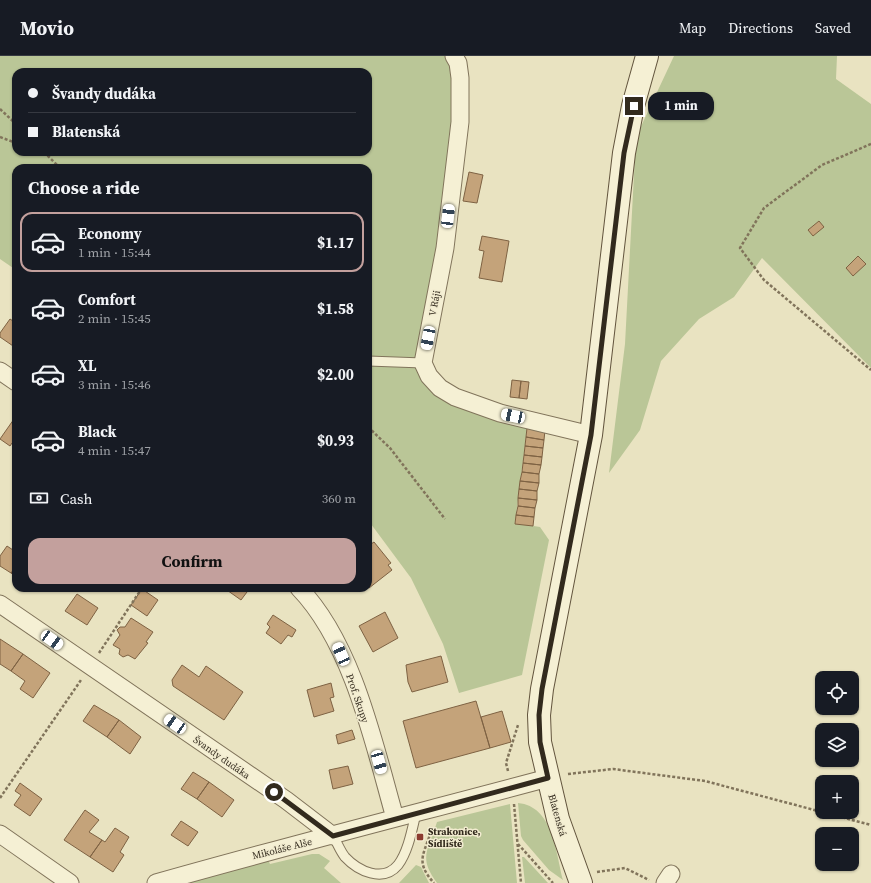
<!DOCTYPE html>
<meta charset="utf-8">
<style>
:root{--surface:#171b24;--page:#20242c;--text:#f1f3f6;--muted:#9ea1a6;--line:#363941;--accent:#c3a09d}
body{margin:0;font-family:"Source Serif 4",serif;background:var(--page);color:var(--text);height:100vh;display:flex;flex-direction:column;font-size:15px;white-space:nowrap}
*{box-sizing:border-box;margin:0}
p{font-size:13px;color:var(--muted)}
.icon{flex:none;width:22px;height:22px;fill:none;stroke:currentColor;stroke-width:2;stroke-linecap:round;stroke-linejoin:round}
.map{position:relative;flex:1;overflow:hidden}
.side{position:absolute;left:12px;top:108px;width:360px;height:428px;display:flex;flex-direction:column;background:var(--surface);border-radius:12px;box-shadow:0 1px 3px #0004}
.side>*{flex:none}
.guide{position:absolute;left:12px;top:12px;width:360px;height:88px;border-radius:12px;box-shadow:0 1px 3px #0004;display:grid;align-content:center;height:88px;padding:0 16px;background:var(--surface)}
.controls{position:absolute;left:815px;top:615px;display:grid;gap:8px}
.controls a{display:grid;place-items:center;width:44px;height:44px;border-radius:8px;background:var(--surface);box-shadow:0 1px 3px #0004;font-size:20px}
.end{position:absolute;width:18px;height:18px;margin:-9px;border:5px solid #322a1d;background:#fff;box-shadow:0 0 0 2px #fff}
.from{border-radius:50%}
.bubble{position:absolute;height:28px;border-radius:12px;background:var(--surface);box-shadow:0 1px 3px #0004;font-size:13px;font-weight:700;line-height:28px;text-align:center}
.car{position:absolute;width:12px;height:24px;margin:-12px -6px;border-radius:5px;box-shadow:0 0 3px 1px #0007;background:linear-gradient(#fff 24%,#345 0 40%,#fff 0 76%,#345 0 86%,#fff 0)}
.guide b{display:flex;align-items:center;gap:14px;height:38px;font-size:15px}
.guide b+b{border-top:1px solid var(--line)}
.guide i{width:10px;height:10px;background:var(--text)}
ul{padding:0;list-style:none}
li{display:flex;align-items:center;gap:12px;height:60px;margin:0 8px 6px;padding:0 8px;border:2px solid transparent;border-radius:12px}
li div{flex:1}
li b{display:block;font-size:15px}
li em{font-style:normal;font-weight:700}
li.selected{border-color:var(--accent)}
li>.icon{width:36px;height:36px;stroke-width:1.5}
h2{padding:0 16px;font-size:18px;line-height:48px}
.pay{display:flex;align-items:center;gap:10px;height:44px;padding:0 16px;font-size:15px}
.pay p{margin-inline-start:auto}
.button{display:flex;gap:8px;margin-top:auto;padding:8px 16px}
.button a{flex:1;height:46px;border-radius:12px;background:var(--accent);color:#111;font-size:16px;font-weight:700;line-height:46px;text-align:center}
header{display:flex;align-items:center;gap:24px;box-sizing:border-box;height:56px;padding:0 20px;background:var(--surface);border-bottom:1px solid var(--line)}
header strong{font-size:19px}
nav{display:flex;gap:22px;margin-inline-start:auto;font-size:14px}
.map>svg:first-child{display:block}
</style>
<header>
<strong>Movio</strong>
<nav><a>Map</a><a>Directions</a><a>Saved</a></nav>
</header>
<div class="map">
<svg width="871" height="827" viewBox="0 0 871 827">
<rect width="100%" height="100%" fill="#e9e3c1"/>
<path fill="#bac697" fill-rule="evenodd" d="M0 0H458L463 30 422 291 440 339 545 374 527 373 515 467 540 471 549 484 522 619 459 637 443 588 411 522 368 464V112H16V214L0 203ZM16 16H368V96H16Z
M674 0H837L836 23 871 48V312L762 202 734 241 699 263 661 305 640 374 609 417 625 288 636 81Z
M518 747C553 750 556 797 563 824L549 814 523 784 521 780Z
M510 748 517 827H437C418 801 428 795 437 766Z
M312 798H319L330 805 324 812 341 827H185L268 804 270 808Z
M522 801H524L548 827H525Z
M416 809 421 811 429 827H399Z"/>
<path fill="#c4a37a" stroke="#7e6243" d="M469 116 483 119 477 147 463 145Z
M819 165 824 171 813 180 808 174Z
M482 180 509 185 502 226 479 222 484 195 479 194Z
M858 200 866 208 853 220 846 212Z
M10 263 16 267V292L0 281V277Z
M512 324 521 325 519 342 510 341Z
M521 325 529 326 527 343 519 342Z
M14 363 16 365V390L12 387 10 390 0 383Z
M527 372 545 374 544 384 526 381Z
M526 381 544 384 543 392 525 390Z
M525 390 543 392 542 401 524 399Z
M524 399 542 401 541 409 523 407Z
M523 407 541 409 539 418 522 416Z
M522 416 539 418V427L520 425Z
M520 425 539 427 537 435 519 433Z
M519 433 537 435V444L518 442Z
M518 442 537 444 535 452 518 450Z
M518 450 535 452 534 461 516 459Z
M516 459 534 461 533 470 515 468Z
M374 486 391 507 388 509 392 514 369 532 368 490Z
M7 490 16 496V511L11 517 0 510V500Z
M16 511V521L11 517Z
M224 532H250L241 544Z
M142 533 158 544 147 560 131 549Z
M77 538 98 552 87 569 65 555Z
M385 556 398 582 373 596 359 570Z
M273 559 296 574 292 581 288 579 281 588 266 577 270 571 267 568Z
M131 562 153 576 146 586 148 587 135 603 128 599 123 601 119 598 120 593 113 589 120 579 117 574 120 571H125Z
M0 583 23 598 11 615 0 608Z
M23 598 50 617 33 642 20 633 25 625 11 615Z
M441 600 448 626 412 636 408 626 406 609Z
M182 609 199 621 206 610 243 636 224 664 173 630 172 624Z
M331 627 334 641 330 642 334 655 314 661 307 634Z
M476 645 490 692 416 712 403 665Z
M94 649 119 664 107 681 83 665Z
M502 655 511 686 490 692 481 661Z
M119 664 141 681 130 698 107 681Z
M352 674 355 683 338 688 336 679Z
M348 710 353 728 333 733 329 714Z
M193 716 209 726 197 743 181 733Z
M209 726 234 744 222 761 197 743Z
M20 727 42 743 30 760 14 749 21 739 15 735Z
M85 754 99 764 89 776 102 784 90 801 64 784Z
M181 765 198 776 188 790 171 779Z
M115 772 129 781 120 796 124 799 113 816 90 801 102 784 105 786Z"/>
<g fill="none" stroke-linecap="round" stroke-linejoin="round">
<g stroke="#81745b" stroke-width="11">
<path id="lane" d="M368 305 423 307
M333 780C337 786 340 795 345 801 358 815 383 827 398 809 408 796 412 774 416 757"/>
</g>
<g stroke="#81745b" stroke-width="19">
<path id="street" d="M454 0 458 7 460 22V66L445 192 423 307 429 320 440 332 455 341 500 357 591 379
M0 315 16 326
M299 532C353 588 374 688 395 762
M0 548 286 744 333 780
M0 778 70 827
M156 827C286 790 417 757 548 722
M665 827 671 818"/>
</g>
<g stroke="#63553e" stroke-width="24">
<path id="secondary" d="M581 827 558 763 540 686 539 659 542 633 591 379 624 97 633 50 647 0"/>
</g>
<path stroke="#81745b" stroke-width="2.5" stroke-dasharray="3 2" stroke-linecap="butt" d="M0 53 16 68
M0 81 16 87
M871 88 822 109 764 152 740 192 764 224 871 314
M39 96 45 98
M44 96 60 112
M368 371 390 392 445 463
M99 597 142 532
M508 715 506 707 518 669
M568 718 613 713 705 725 871 769
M0 742 81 624
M514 748 521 827
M432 771C426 797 413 804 434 827
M518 788 553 827
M597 816 625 812 649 824"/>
<use href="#lane" stroke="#f5f0d4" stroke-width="9"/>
<use href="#street" stroke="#f5f0d4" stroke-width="17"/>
<use href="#secondary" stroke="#f5f0d4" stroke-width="22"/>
</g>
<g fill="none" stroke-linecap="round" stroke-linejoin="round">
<path stroke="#322a1d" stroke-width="5" d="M274 736 333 780 548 722 540 686 539 659 542 633 591 379 624 97 634 50"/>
</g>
<rect fill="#8b3b30" stroke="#f2ecd0" stroke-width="1.5" x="416" y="777" width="8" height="8" rx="2"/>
<g text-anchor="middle" stroke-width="3" stroke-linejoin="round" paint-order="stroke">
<g font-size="10" fill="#322a1d" stroke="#f2ecd0">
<text transform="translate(434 247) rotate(-79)" y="4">V Ráji</text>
<text transform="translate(358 642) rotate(71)" y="4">Prof. Skupy</text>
<text transform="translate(222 701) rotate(35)" y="4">Švandy dudáka</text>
<text transform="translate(558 759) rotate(74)" y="4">Blatenská</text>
<text transform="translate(282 792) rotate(-14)" y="4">Mikoláše Alše</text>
</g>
<g font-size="10" font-weight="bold" fill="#322a1d" stroke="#f2ecd0" text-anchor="start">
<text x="428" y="779">Strakonice,<tspan x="428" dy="12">Sídliště</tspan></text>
</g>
</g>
</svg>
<div class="controls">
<a><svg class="icon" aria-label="locate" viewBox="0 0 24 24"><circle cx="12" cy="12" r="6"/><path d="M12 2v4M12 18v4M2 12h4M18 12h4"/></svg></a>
<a><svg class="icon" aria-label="layers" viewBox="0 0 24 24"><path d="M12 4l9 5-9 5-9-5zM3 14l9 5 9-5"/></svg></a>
<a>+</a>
<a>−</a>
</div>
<i class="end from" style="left:274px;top:736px"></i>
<i class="end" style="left:634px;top:50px"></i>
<div class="bubble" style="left:648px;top:36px;width:66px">1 min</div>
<i class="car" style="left:448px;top:160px;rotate:7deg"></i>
<i class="car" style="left:428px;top:282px;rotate:191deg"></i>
<i class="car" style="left:513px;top:360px;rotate:282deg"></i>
<i class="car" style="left:52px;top:584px;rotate:125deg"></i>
<i class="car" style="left:341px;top:598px;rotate:336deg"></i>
<i class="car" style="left:175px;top:668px;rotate:304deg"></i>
<i class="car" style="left:379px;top:706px;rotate:164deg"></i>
<div class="guide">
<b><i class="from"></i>Švandy dudáka</b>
<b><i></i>Blatenská</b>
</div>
<section class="side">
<h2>Choose a ride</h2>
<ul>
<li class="selected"><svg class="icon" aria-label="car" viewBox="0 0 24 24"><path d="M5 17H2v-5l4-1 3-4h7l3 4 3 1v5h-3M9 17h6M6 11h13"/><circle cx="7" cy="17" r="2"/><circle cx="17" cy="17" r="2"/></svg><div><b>Economy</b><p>1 min · 15:44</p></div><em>$1.17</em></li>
<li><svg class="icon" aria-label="car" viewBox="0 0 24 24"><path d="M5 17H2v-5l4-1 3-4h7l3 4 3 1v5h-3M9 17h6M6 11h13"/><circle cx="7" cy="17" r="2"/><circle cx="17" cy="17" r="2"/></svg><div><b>Comfort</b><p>2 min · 15:45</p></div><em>$1.58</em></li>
<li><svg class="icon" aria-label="car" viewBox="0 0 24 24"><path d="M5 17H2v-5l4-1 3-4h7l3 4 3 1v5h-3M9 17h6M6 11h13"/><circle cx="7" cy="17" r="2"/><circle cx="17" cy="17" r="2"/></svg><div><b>XL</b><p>3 min · 15:46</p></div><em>$2.00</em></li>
<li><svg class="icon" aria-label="car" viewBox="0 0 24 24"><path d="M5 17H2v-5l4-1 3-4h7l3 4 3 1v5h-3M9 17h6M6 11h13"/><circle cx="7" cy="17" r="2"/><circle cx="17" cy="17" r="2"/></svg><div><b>Black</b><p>4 min · 15:47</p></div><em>$0.93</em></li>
</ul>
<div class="pay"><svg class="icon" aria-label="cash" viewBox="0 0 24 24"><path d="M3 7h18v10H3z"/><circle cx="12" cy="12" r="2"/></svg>Cash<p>360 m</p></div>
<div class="button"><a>Confirm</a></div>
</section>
</div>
